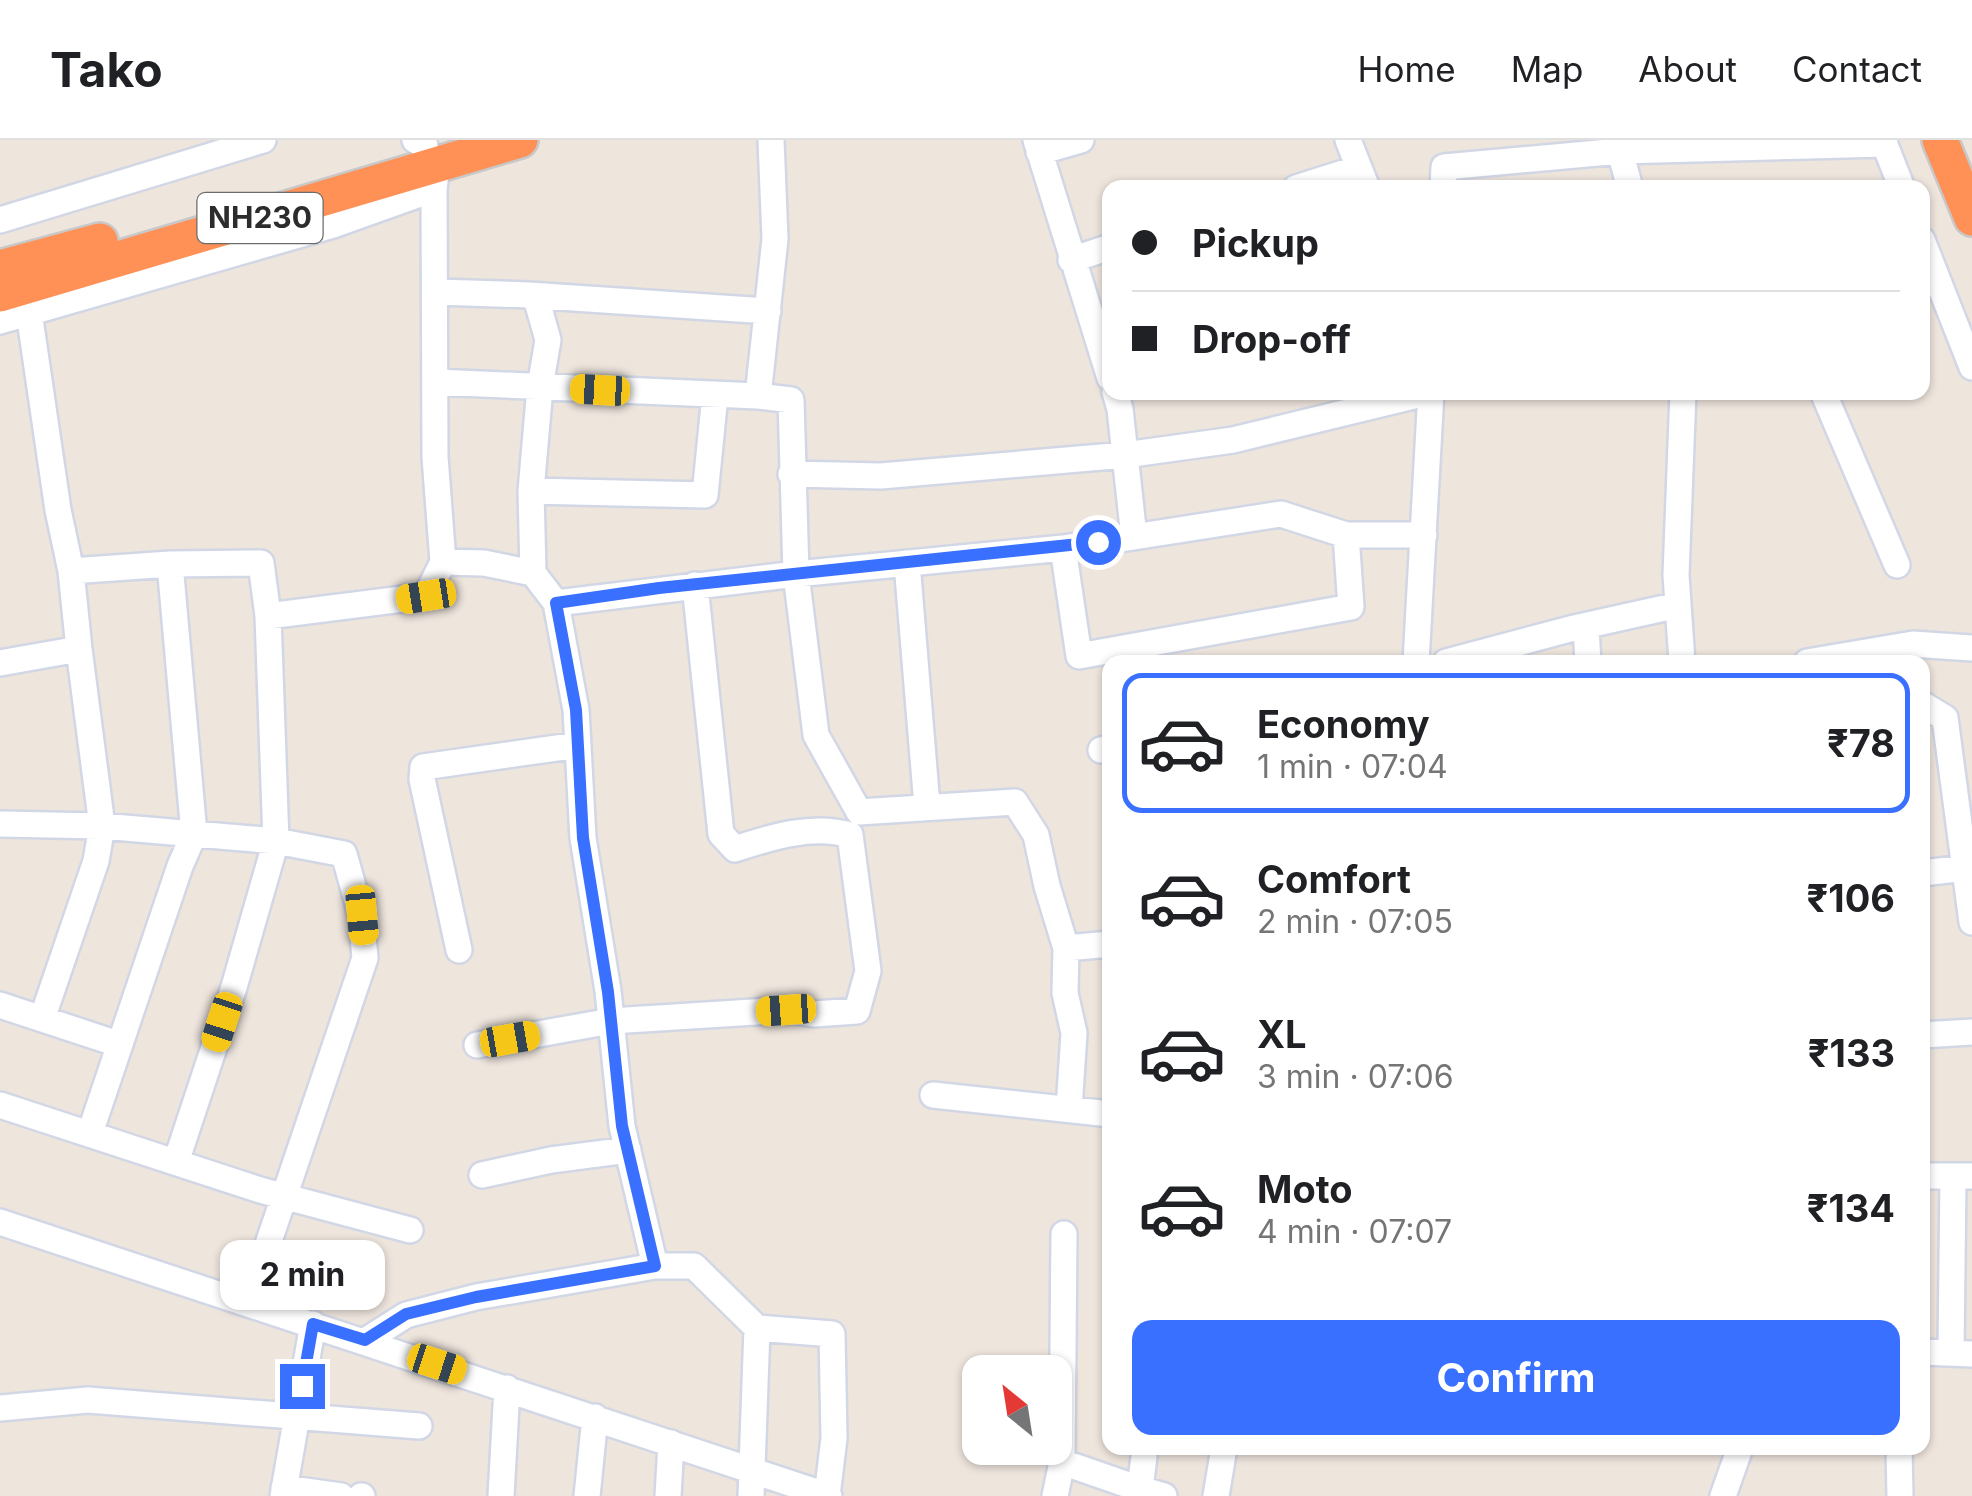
<!DOCTYPE html>
<meta charset="utf-8">
<style>
:root{--surface:#fff;--page:#f2f2f2;--text:#202124;--muted:#757577;--line:#e0e0e0;--accent:#3970ff}
body{margin:0;font-family:Inter,sans-serif;background:var(--page);color:var(--text);height:100vh;display:flex;flex-direction:column;font-size:38px;white-space:nowrap}
*{box-sizing:border-box;margin:0}
p{font-size:32px;color:var(--muted)}
.icon{flex:none;width:55px;height:55px;fill:none;stroke:currentColor;stroke-width:2;stroke-linecap:round;stroke-linejoin:round}
.map{position:relative;flex:1;overflow:hidden}
.sheet{position:absolute;left:1102px;top:515px;width:828px;height:800px;display:flex;flex-direction:column;background:var(--surface);border-radius:20px;box-shadow:0 2px 8px #0004}
.sheet>*{flex:none}
.guide{position:absolute;left:1102px;top:40px;width:828px;height:220px;border-radius:20px;box-shadow:0 2px 8px #0004;display:grid;align-content:center;height:220px;padding:0 30px;background:var(--surface)}
.needle{width:65px;rotate:330deg}
.tools{position:absolute;left:962px;top:1215px;display:grid;gap:20px}
.tools a{display:grid;place-items:center;width:110px;height:110px;border-radius:20px;background:var(--surface);box-shadow:0 2px 8px #0004;font-size:50px}
.end{position:absolute;width:45px;height:45px;margin:-22px;border:12px solid #3970ff;background:#fff;box-shadow:0 0 0 5px #fff}
.from{border-radius:50%}
.bubble{position:absolute;height:70px;border-radius:20px;background:var(--surface);box-shadow:0 2px 8px #0004;font-size:32px;font-weight:700;line-height:70px;text-align:center}
.car{position:absolute;width:30px;height:60px;margin:-30px -15px;border-radius:12px;box-shadow:0 0 8px 2px #0007;background:linear-gradient(#f5c518 24%,#345 0 40%,#f5c518 0 76%,#345 0 86%,#f5c518 0)}
.guide b{display:flex;align-items:center;gap:35px;height:95px;font-size:38px}
.guide b+b{border-top:2px solid var(--line)}
.guide i{width:25px;height:25px;background:var(--text)}
ul{padding:18px 0 0;list-style:none}
li{display:flex;align-items:center;gap:30px;height:140px;margin:0 20px 15px;padding:0 10px;border:5px solid transparent;border-radius:20px}
li div{flex:1}
li b{display:block;font-size:38px}
li em{font-style:normal;font-weight:700}
li.selected{border-color:var(--accent)}
li>.icon{width:90px;height:90px;stroke-width:1.5}
.cta{display:flex;gap:20px;margin-top:auto;padding:20px 30px}
.cta a{flex:1;height:115px;border-radius:20px;background:var(--accent);color:#fff;font-size:40px;font-weight:700;line-height:115px;text-align:center}
header{display:flex;align-items:center;gap:60px;box-sizing:border-box;height:140px;padding:0 50px;background:var(--surface);border-bottom:2px solid var(--line)}
header strong{font-size:48px}
nav{display:flex;gap:55px;margin-inline-start:auto;font-size:35px}
.map>svg:first-child{display:block}
</style>
<header>
<strong>Tako</strong>
<nav><a>Home</a><a>Map</a><a>About</a><a>Contact</a></nav>
</header>
<div class="map">
<svg width="1972" height="1356" viewBox="0 0 1972 1356">
<rect width="100%" height="100%" fill="#eee5dd"/>
<g fill="none" stroke-linecap="round" stroke-linejoin="round">
<g stroke="#d2d7e5" stroke-width="30">
<path id="minor" d="M415 0 425 6
M771 0 775 99 758 256 791 260 796 434 816 595 859 672 1015 662 1036 695 1047 746 1066 808 1065 853 1074 893 1069 969
M1036 0 1110 238
M1348 0 1367 48
M1883 0 1902 48
M1620 11 1885 4
M1039 12 1081 0
M437 25 434 49 435 317 443 422 484 423 533 433 556 463
M1296 48 1359 28
M1443 48 1444 27 1620 11 1630 48
M0 80 263 0
M1922 100 1972 227
M1071 120 1110 107
M437 152 529 155 537 161 548 200 540 247 531 351 533 433
M529 155 768 171
M43 159 30 179 58 370 71 431
M0 181 333 85 434 49
M436 242 758 256
M1115 252 1120 269 1134 397
M1823 252 1897 425
M791 334 881 336 1125 315 1233 300 1430 252
M531 351 705 355 715 255
M1063 408 1079 516 1351 467 1346 395
M907 423 927 666
M1586 488 1588 522
M1416 522 1431 252
M1446 522 1570 489 1678 465
M1682 522 1676 435 1683 252
M1807 522 1913 504 1972 508
M0 523 79 509 71 431 170 424
M1922 564 1945 578 1972 782
M1101 610 1110 608
M0 684 102 686 276 701 234 847 176 1022
M1922 733 1966 728
M1066 808 1110 804
M459 810 422 639 423 627 578 605
M0 865 118 904
M42 879 96 721 102 686 79 509
M1922 895 1972 892
M477 905 611 881 786 870 814 874 857 871 868 831 850 695C813 684 771 697 735 709L721 694 695 445
M933 955 1110 974
M0 965 260 1050 410 1090
M90 993 180 726 194 694 170 424 261 423 268 476 426 456 443 422
M482 1035 551 1020 628 1010
M1922 1036H1972
M0 1082 829 1356
M248 1163 365 818 361 775 344 714 276 701 268 476
M757 1188 832 1194 834 1298 827 1356
M365 1201 406 1175 476 1157 655 1126
M1922 1212 1972 1214
M1951 1213 1953 1037
M0 1268 88 1260 419 1286
M1145 1308 1140 1349 1164 1356
M1899 1308 1900 1356
M1062 1322 1064 1094
M284 1348 341 1356
M283 1356 313 1184
M361 1356H362
M501 1356 507 1248
M587 1356 595 1277
M668 1356 671 1303
M751 1356 757 1188 694 1126H655L622 986 608 851 583 698 576 570 556 463 796 434 1063 408 1281 374 1346 395H1424
M1055 1356 1062 1322 1140 1349
M1216 1356 1224 1308
M1723 1356 1740 1308"/>
</g>
<g stroke="#c8c8c8" stroke-width="40">
<path id="highway" d="M1940 0 1972 78
M0 128 100 101
M0 154 520 0"/>
</g>
<use href="#minor" stroke="#fff" stroke-width="25"/>
<use href="#highway" stroke="#ff9157" stroke-width="35"/>
</g>
<g fill="none" stroke-linecap="round" stroke-linejoin="round">
<path stroke="#3970ff" stroke-width="12" d="M302 1246 313 1184 365 1200 406 1174 476 1157 655 1126 622 986 608 852 583 698 576 570 556 463 659 448 1098 402"/>
</g>
<g text-anchor="middle" stroke-width="9" stroke-linejoin="round" paint-order="stroke">
<rect fill="#fff" stroke="#6b6b6b" stroke-width="2.5" x="197.5" y="53" width="125" height="50" rx="8"/>
<g font-size="30" font-weight="bold" fill="#2c2c2c">
<text x="260" y="88">NH230</text>
</g>
</g>
</svg>
<div class="tools">
<a><svg class="needle" viewBox="-14 -14 28 28"><path d="M0-13l5 13h-10z" fill="#e53935"/><path d="M0 13l5-13h-10z" fill="#757577"/></svg></a>
</div>
<i class="end from" style="left:1098px;top:402px"></i>
<i class="end" style="left:302px;top:1246px"></i>
<div class="bubble" style="left:220px;top:1100px;width:165px">2 min</div>
<i class="car" style="left:600px;top:250px;rotate:273deg"></i>
<i class="car" style="left:426px;top:456px;rotate:261deg"></i>
<i class="car" style="left:362px;top:775px;rotate:175deg"></i>
<i class="car" style="left:786px;top:870px;rotate:266deg"></i>
<i class="car" style="left:222px;top:882px;rotate:198deg"></i>
<i class="car" style="left:510px;top:899px;rotate:80deg"></i>
<i class="car" style="left:437px;top:1224px;rotate:108deg"></i>
<div class="guide">
<b><i class="from"></i>Pickup</b>
<b><i></i>Drop-off</b>
</div>
<section class="sheet">
<ul>
<li class="selected"><svg class="icon" aria-label="car" viewBox="0 0 24 24"><path d="M5 17H2v-5l4-1 3-4h7l3 4 3 1v5h-3M9 17h6M6 11h13"/><circle cx="7" cy="17" r="2"/><circle cx="17" cy="17" r="2"/></svg><div><b>Economy</b><p>1 min · 07:04</p></div><em>₹78</em></li>
<li><svg class="icon" aria-label="car" viewBox="0 0 24 24"><path d="M5 17H2v-5l4-1 3-4h7l3 4 3 1v5h-3M9 17h6M6 11h13"/><circle cx="7" cy="17" r="2"/><circle cx="17" cy="17" r="2"/></svg><div><b>Comfort</b><p>2 min · 07:05</p></div><em>₹106</em></li>
<li><svg class="icon" aria-label="car" viewBox="0 0 24 24"><path d="M5 17H2v-5l4-1 3-4h7l3 4 3 1v5h-3M9 17h6M6 11h13"/><circle cx="7" cy="17" r="2"/><circle cx="17" cy="17" r="2"/></svg><div><b>XL</b><p>3 min · 07:06</p></div><em>₹133</em></li>
<li><svg class="icon" aria-label="car" viewBox="0 0 24 24"><path d="M5 17H2v-5l4-1 3-4h7l3 4 3 1v5h-3M9 17h6M6 11h13"/><circle cx="7" cy="17" r="2"/><circle cx="17" cy="17" r="2"/></svg><div><b>Moto</b><p>4 min · 07:07</p></div><em>₹134</em></li>
</ul>
<div class="cta"><a>Confirm</a></div>
</section>
</div>
